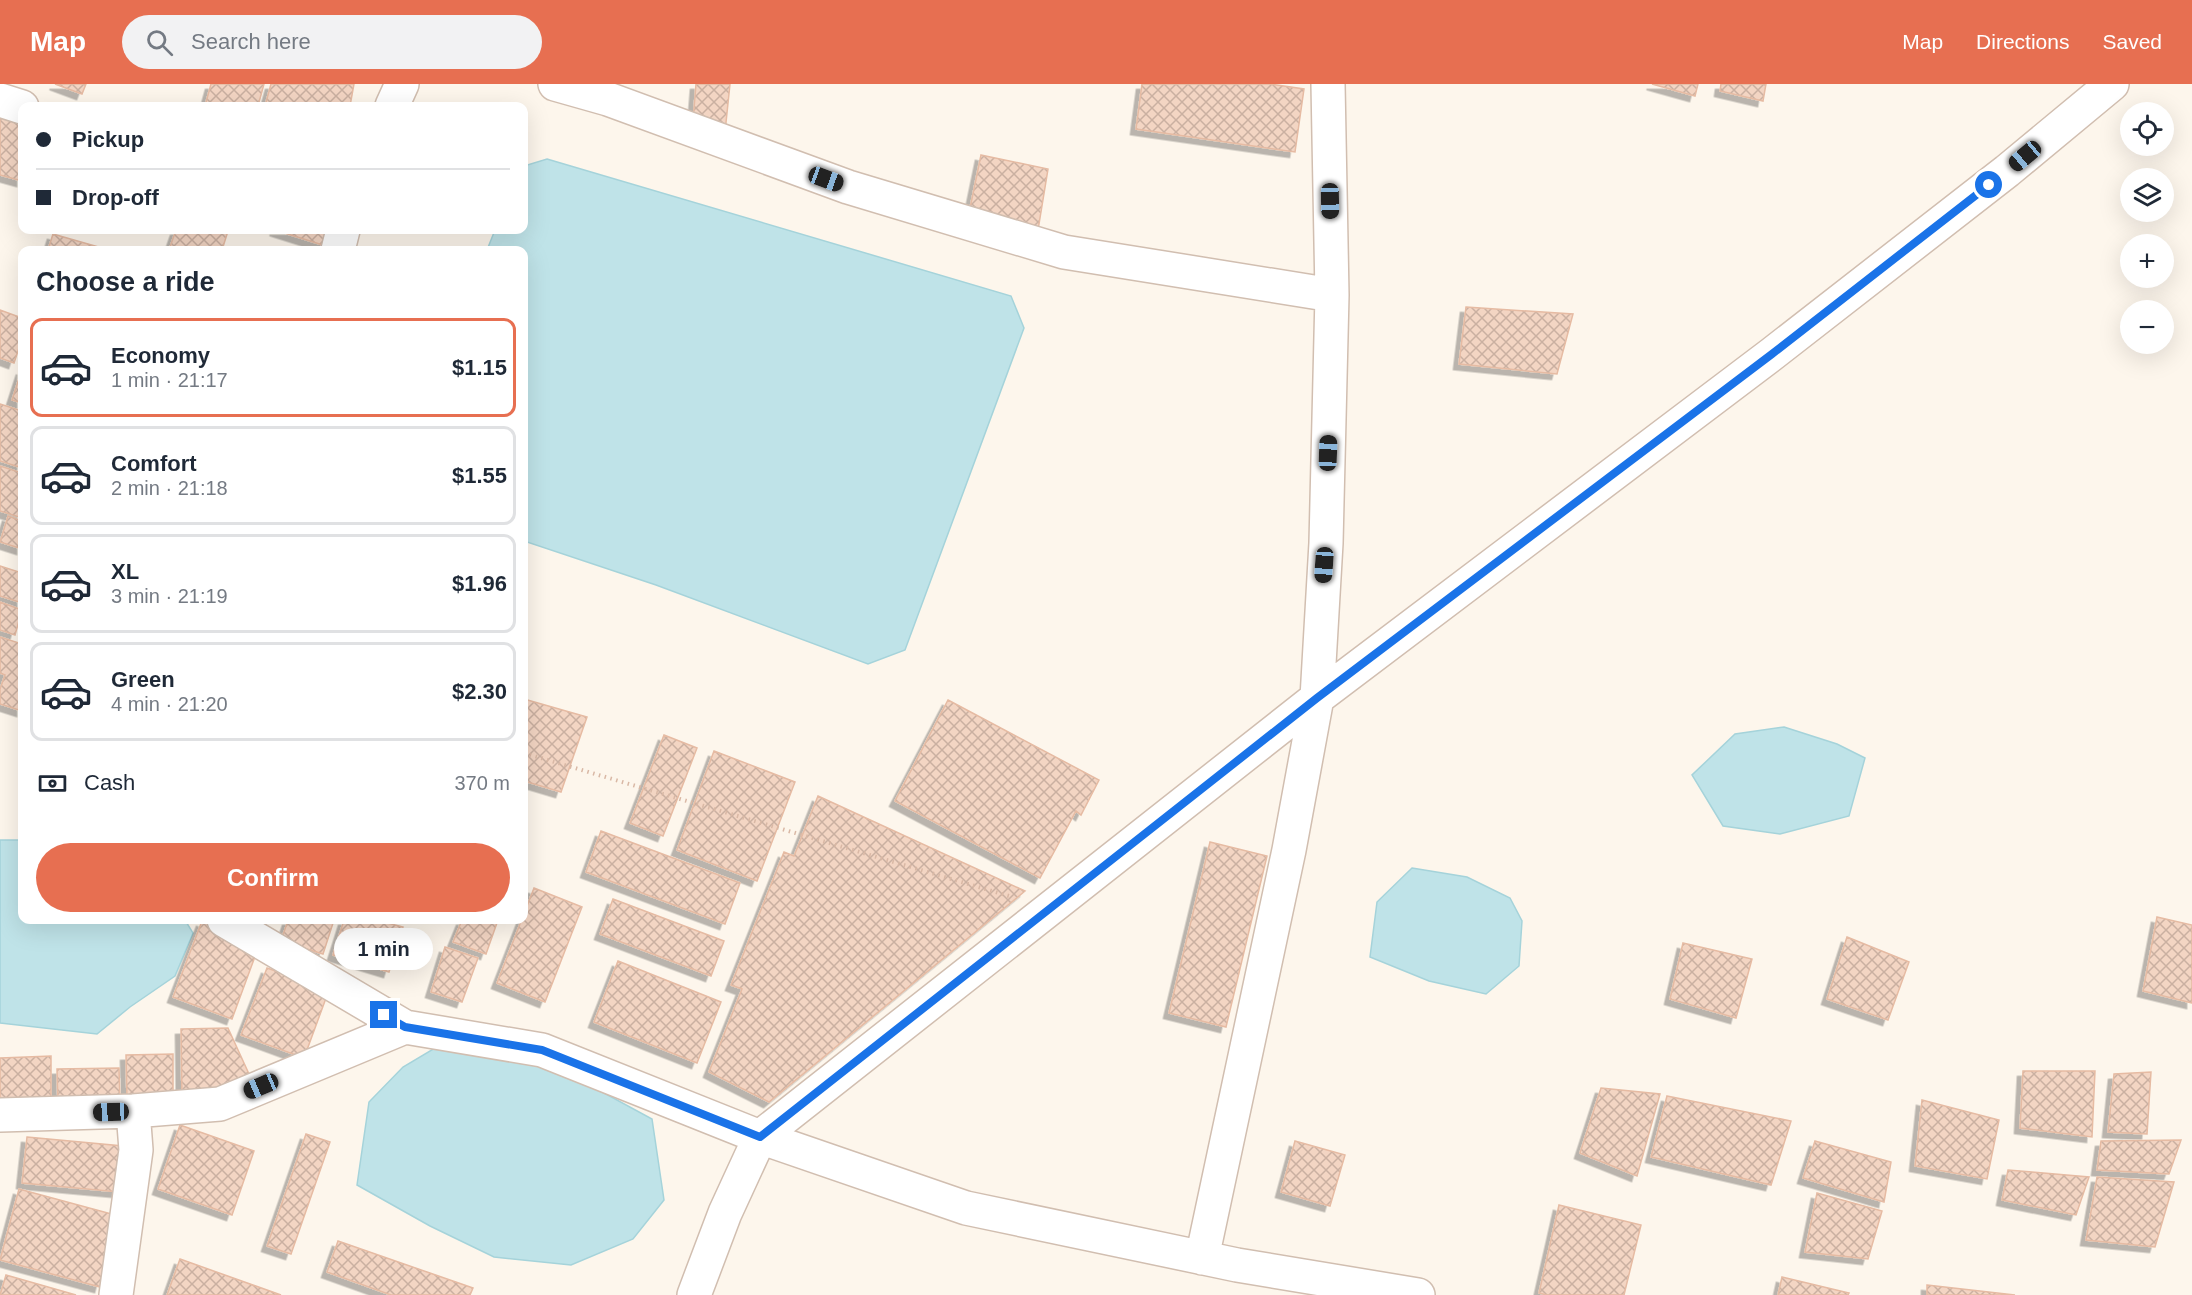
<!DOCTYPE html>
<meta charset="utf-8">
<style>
:root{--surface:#fff;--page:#f2f2f3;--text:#1f2937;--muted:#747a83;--line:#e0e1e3;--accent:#e76f51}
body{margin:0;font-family:Helvetica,sans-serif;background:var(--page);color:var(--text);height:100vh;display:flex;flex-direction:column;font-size:22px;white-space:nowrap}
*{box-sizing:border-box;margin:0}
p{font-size:20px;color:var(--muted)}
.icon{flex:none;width:33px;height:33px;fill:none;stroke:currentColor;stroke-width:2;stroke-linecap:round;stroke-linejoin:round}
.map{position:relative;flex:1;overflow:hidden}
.drawer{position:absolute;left:18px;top:162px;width:510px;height:678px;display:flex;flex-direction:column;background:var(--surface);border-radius:12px;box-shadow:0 6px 24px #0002}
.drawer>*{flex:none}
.banner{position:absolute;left:18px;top:18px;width:510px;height:132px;border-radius:12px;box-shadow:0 6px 24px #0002;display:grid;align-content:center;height:132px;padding:0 18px;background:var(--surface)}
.fabs{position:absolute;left:2120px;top:18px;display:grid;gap:12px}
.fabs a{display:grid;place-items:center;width:54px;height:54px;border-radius:50%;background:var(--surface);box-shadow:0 6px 24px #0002;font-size:30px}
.end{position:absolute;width:27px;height:27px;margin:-14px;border:8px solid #1a73e8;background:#fff;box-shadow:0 0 0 3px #fff}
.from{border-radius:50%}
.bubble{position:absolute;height:42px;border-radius:21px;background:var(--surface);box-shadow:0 6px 24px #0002;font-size:20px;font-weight:600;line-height:42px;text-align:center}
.car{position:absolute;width:18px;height:36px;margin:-18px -9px;border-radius:8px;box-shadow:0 0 4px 2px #0007;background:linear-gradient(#222 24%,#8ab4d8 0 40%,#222 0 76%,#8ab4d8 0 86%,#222 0)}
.banner b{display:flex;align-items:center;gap:21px;height:57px;font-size:22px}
.banner b+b{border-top:2px solid var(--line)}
.banner i{width:15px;height:15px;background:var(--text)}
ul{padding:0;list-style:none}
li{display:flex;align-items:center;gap:18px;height:99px;margin:0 12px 9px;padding:0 6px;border:3px solid var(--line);border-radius:12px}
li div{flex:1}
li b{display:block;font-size:22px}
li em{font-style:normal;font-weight:600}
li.on{border-color:var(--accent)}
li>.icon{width:54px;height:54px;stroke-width:1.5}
h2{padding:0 18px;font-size:27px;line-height:72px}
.pay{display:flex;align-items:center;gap:15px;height:66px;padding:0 18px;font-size:22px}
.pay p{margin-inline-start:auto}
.action{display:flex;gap:12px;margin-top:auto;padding:12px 18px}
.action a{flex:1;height:69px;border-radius:36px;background:var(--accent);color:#fff;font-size:24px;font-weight:600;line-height:69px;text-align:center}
header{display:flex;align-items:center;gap:36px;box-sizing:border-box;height:84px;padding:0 30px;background:var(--accent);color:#fff}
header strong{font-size:28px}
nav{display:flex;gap:33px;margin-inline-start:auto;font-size:21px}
.search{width:420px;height:54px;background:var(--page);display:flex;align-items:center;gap:15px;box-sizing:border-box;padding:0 21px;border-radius:33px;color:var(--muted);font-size:22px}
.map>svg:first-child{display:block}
</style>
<header>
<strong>Map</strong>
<div class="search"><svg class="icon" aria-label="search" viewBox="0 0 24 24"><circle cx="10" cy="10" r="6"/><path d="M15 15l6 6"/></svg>Search here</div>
<nav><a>Map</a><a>Directions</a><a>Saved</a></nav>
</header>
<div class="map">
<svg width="2192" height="1211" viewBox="0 0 2192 1211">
<defs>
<pattern id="building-cross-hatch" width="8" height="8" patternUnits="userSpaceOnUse" patternTransform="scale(1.5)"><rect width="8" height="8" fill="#f3d5c3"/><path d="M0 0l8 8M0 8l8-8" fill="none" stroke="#cab0a1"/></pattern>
<filter id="shadow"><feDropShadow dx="-5.5" dy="5.5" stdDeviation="0" flood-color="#0004"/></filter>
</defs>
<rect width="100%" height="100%" fill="#fdf6ec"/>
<path fill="#bfe3e8" stroke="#a5d3da" stroke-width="1.5" d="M547 75 1011 212 1024 244 905 566 868 580 656 501 524 457V166H487L495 146H524V82Z
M1784 643 1837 660 1865 674 1849 732 1780 750 1723 742 1692 691 1735 650Z
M0 756H22V836H185L193 849 175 892 130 923 97 950 0 939Z
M1412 784 1467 793 1510 814 1522 837 1519 882 1486 910 1429 897 1370 873 1377 818Z
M440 961 547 978 652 1035 664 1116 633 1155 571 1181 494 1173 430 1142 357 1101 369 1018 403 983Z"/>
<path fill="url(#building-cross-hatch)" stroke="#e6bba3" stroke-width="1.5" filter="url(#shadow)" d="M55 0H86L82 10Z
M211 0H264L258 22H205Z
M271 0H354L350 22H265Z
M696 0H730L725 48 693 37Z
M1142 0H1270L1304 5 1295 68 1136 45Z
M1652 0H1698L1695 12Z
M1721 0H1766L1763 17 1720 7Z
M0 29 22 33V97L0 91Z
M981 71 1048 85 1038 146 969 129Z
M176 146H223L228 147 222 166H169Z
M275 146H335L329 163Z
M53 150 109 166H48Z
M1466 223 1573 230 1557 290 1459 280Z
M0 226 22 234V255L14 279 0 274Z
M22 285V319L12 316Z
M0 320 22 327V384L0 377Z
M0 382 22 389V434L0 427Z
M8 432 22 437V465L0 458Z
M0 482 22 489V519L0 512Z
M0 518 22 526 15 551 0 546Z
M0 553 22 560V627L0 620V605L5 591 0 589Z
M524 615 587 633 561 708 524 697Z
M948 616 1099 696 1081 731 1076 727 1040 794 895 717Z
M664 651 697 664 663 752 630 739Z
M714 667 795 698 757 797 677 766Z
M818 712 1025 807 769 1018 709 988 742 905 731 901 784 768 794 772Z
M601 747 740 799 725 840 586 788Z
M1210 758 1267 772 1226 943 1169 929Z
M534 804 582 823 545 918 497 899Z
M613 815 724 857 711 892 600 850Z
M2157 833 2192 841V919L2143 907Z
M288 836H334L323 870 281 857Z
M344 836H376L403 843 389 888 333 871Z
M462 836H498L486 870 453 858Z
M202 837 260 859 232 935 173 913Z
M1847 853 1909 878 1888 936 1827 915Z
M1683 859 1752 875 1736 934 1670 915Z
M445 863 478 874 462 918 431 908Z
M618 877 721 918 697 979 594 938Z
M267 884 329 906 304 974 241 951Z
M228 944 254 1001 182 1014 181 945Z
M173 970V1014L127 1015 126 971Z
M51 972V1025L0 1026V974Z
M119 984 120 1020H58L57 985Z
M2023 987H2095L2092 1053 2020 1044Z
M2151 988 2147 1050 2108 1048 2114 990Z
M1601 1004 1660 1010 1637 1092 1580 1069Z
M1667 1012 1791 1037 1771 1101 1651 1073Z
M1922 1016 1999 1036 1987 1095 1915 1082Z
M180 1041 254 1067 232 1131 158 1105Z
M306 1050 330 1058 291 1170 267 1162Z
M27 1053 123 1062 119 1108 22 1099Z
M2181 1056 2169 1090 2097 1086 2101 1057Z
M1295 1057 1345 1071 1330 1122 1281 1108Z
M1815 1057 1891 1078 1884 1118 1803 1094Z
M2008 1086 2089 1093 2076 1131 2002 1116Z
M2097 1093 2174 1098 2155 1163 2086 1156Z
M19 1105 119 1132 100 1203 0 1176Z
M1817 1109 1882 1127 1868 1175 1805 1168Z
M1559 1121 1641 1141 1624 1211H1547L1539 1209Z
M338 1157 473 1204 470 1211H391L327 1188Z
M180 1175 281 1211H167Z
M6 1191 76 1211H0Z
M1782 1193 1849 1209 1848 1211H1778Z
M1927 1201 2015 1211H1927Z"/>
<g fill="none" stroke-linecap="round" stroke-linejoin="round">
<g stroke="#d1beb0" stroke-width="36">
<path id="minor" d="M555 0 608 15 848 103 1064 168 1332 211
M0 16 22 23
M392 22 402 0
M338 166 343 146
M224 836 405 943
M0 1031 133 1027 220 1020 405 943 542 966 760 1053 966 1124 1237 1181 1418 1211
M1202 1174 1289 766 1317 614 1326 459 1332 211 1328 0
M116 1211 136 1066 133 1027
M694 1211 725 1129 760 1053 1317 614 1772 270 2007 87 2112 0"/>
</g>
<path stroke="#d9b8a5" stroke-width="4" stroke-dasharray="1.5 4.5" stroke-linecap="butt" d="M524 669 1009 812"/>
<use href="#minor" stroke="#fff" stroke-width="33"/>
</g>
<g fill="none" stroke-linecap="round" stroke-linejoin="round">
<path stroke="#1a73e8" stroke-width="8" d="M384 931 405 943 542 966 760 1053 1317 614 1772 270 1989 101"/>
</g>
</svg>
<div class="fabs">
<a><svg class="icon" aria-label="locate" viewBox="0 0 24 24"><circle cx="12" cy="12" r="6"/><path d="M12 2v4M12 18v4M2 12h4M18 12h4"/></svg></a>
<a><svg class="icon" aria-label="layers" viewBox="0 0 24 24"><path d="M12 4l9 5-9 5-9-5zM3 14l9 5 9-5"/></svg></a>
<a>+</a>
<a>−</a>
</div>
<i class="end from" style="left:1989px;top:101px"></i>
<i class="end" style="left:384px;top:931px"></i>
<div class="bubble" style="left:334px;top:844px;width:99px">1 min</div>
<i class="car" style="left:2025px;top:72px;rotate:230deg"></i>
<i class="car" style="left:826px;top:95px;rotate:110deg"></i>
<i class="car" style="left:1330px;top:117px;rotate:179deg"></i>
<i class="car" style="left:1328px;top:369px;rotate:2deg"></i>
<i class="car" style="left:1324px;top:481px;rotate:184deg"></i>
<i class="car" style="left:261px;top:1002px;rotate:247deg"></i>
<i class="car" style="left:111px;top:1028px;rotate:268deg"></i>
<div class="banner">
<b><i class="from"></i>Pickup</b>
<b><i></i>Drop-off</b>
</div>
<section class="drawer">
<h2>Choose a ride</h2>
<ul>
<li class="on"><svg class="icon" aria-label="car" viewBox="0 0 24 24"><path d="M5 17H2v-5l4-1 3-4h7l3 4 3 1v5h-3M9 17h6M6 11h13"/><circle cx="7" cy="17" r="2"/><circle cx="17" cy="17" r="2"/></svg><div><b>Economy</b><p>1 min · 21:17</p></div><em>$1.15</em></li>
<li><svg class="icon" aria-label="car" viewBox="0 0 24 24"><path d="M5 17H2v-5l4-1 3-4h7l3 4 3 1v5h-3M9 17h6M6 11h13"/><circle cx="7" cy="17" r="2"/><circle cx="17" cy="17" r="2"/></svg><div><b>Comfort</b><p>2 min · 21:18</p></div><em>$1.55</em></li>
<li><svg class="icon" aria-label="car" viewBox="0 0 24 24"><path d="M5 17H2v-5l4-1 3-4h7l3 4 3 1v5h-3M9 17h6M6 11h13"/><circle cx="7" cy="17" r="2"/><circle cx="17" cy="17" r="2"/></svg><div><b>XL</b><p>3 min · 21:19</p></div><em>$1.96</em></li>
<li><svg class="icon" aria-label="car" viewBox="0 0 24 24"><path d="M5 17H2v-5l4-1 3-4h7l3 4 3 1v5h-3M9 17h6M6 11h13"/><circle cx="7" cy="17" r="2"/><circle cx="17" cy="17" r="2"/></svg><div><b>Green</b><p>4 min · 21:20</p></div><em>$2.30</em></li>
</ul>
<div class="pay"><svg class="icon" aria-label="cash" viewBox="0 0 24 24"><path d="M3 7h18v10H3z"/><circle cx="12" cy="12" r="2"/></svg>Cash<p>370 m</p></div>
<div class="action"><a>Confirm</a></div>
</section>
</div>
